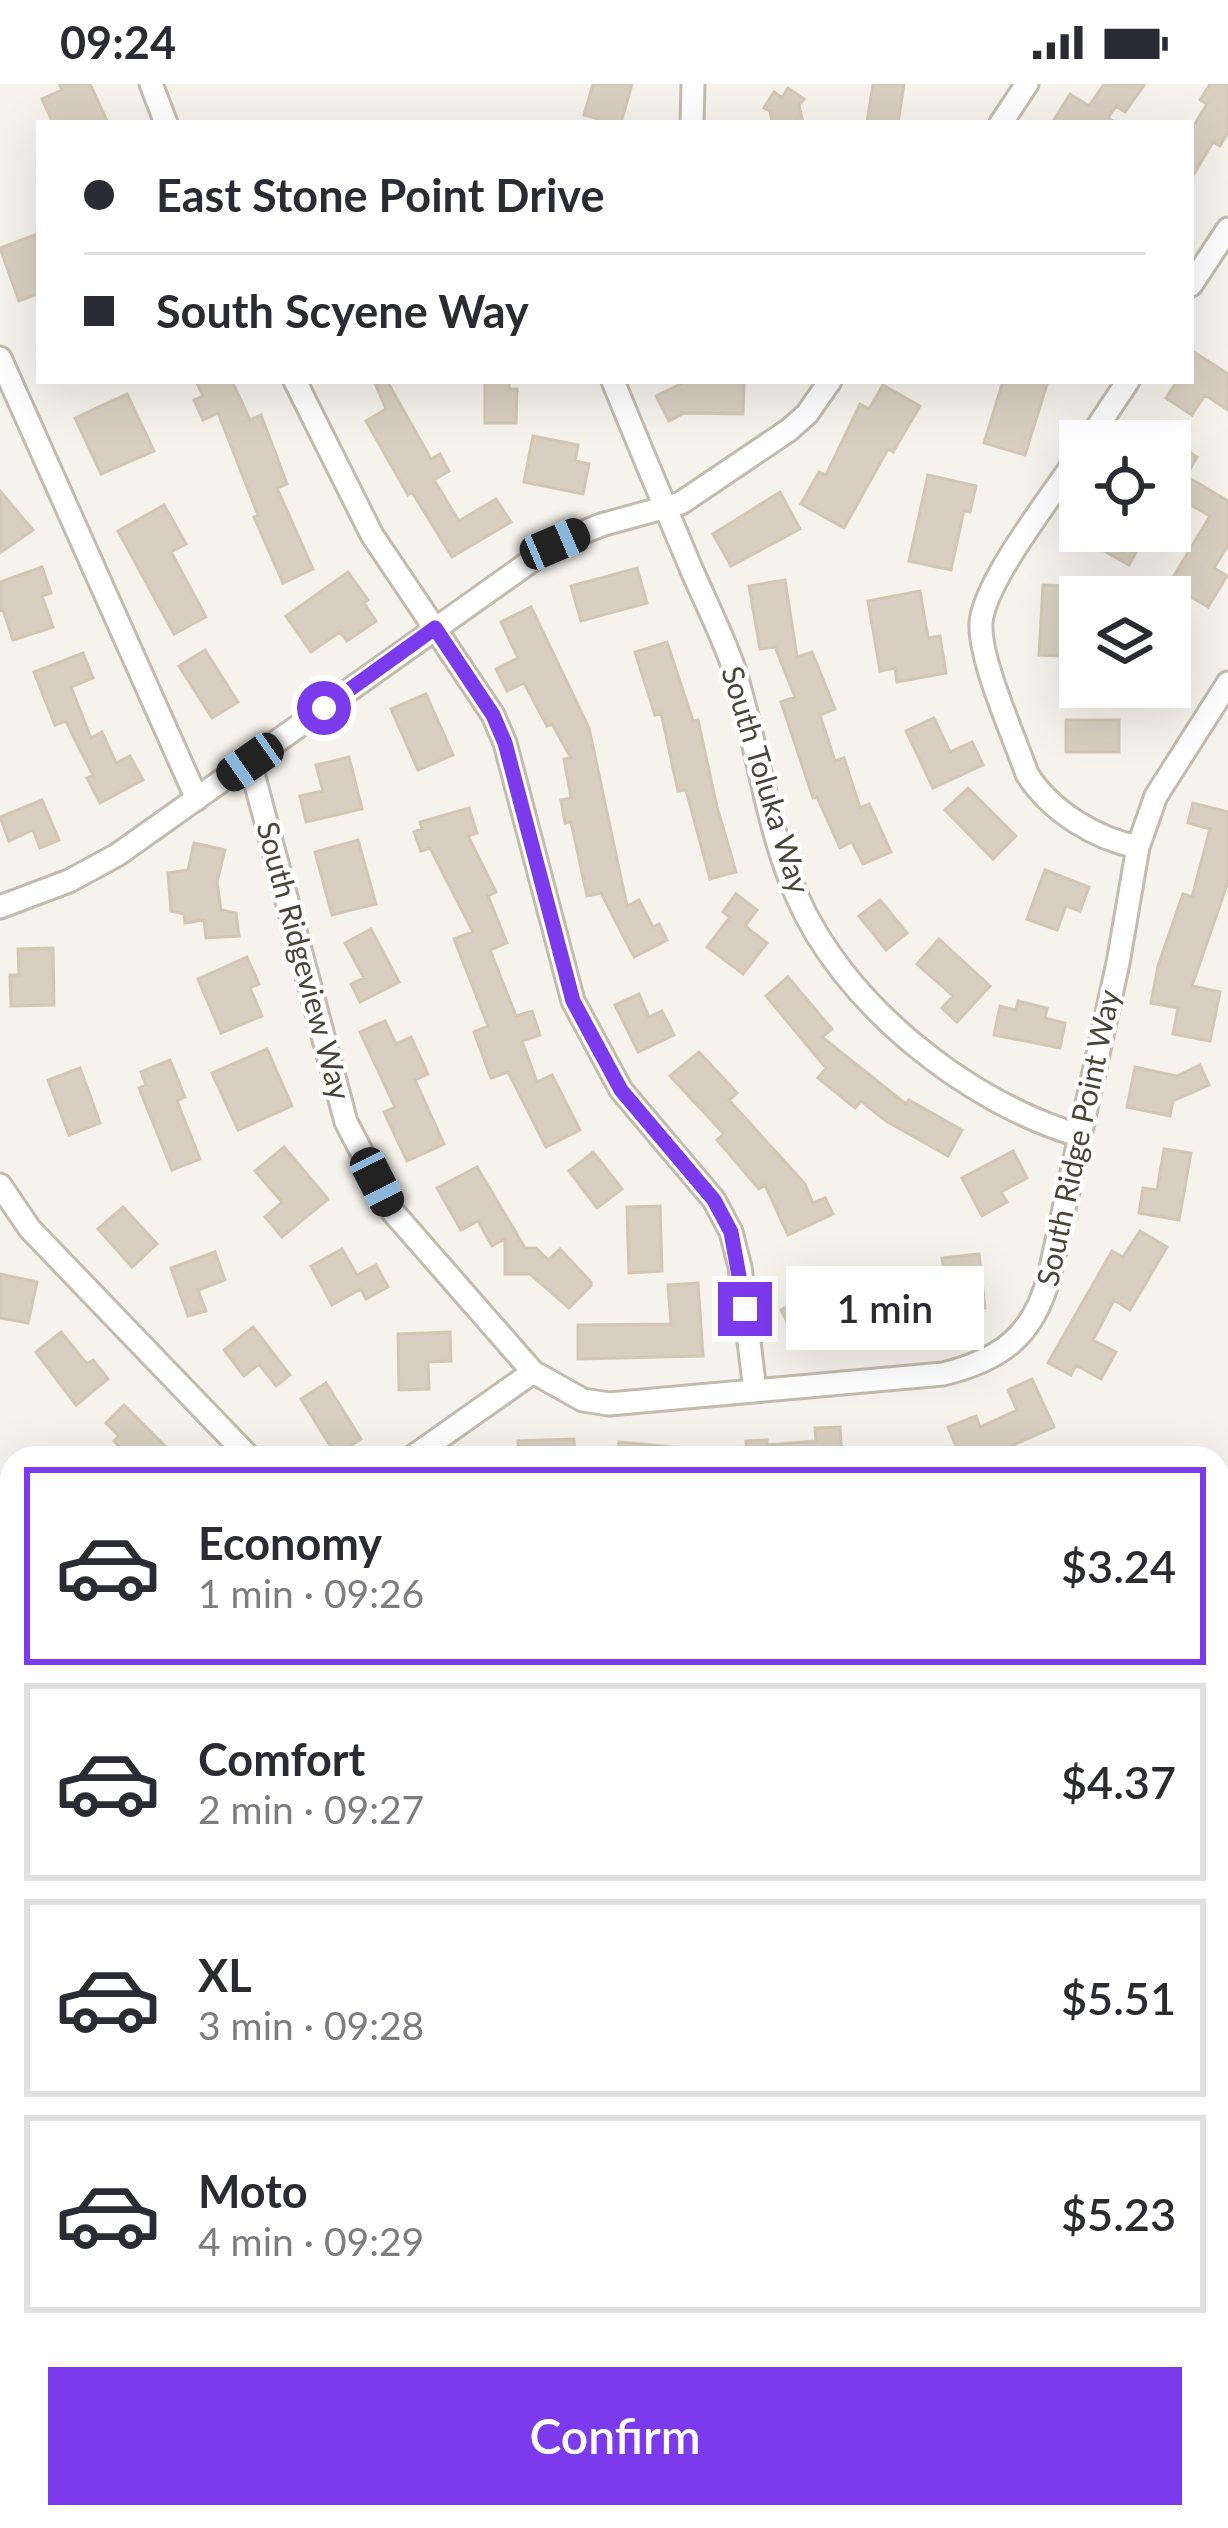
<!DOCTYPE html>
<meta charset="utf-8">
<style>
:root{--surface:#fff;--page:#f2f2f3;--text:#2b2b33;--muted:#7c7c81;--line:#e1e1e2;--accent:#7c3aed}
body{margin:0;font-family:Lato,sans-serif;background:var(--page);color:var(--text);height:100vh;display:flex;flex-direction:column;font-size:45px;white-space:nowrap}
*{box-sizing:border-box;margin:0}
p{font-size:39px;color:var(--muted)}
.icon{flex:none;width:66px;height:66px;fill:none;stroke:currentColor;stroke-width:2;stroke-linecap:round;stroke-linejoin:round}
.map{position:relative;flex:1;overflow:hidden}
.drawer{position:absolute;left:0px;top:1362px;width:1230px;height:1083px;display:flex;flex-direction:column;background:var(--surface);border-radius:36px 36px 0 0;box-shadow:0 12px 48px #0002}
.drawer>*{flex:none}
.guide{position:absolute;left:36px;top:36px;width:1158px;height:264px;border-radius:0px;box-shadow:0 12px 48px #0002;display:grid;align-content:center;height:264px;padding:0 48px;background:var(--surface)}
.fabs{position:absolute;left:1059px;top:336px;display:grid;gap:24px}
.fabs a{display:grid;place-items:center;width:132px;height:132px;border-radius:0px;background:var(--surface);box-shadow:0 12px 48px #0002;font-size:60px}
.end{position:absolute;width:54px;height:54px;margin:-27px;border:15px solid #7c3aed;background:#fff;box-shadow:0 0 0 6px #fff}
.from{border-radius:50%}
.bubble{position:absolute;height:84px;border-radius:0px;background:var(--surface);box-shadow:0 12px 48px #0002;font-size:39px;font-weight:600;line-height:84px;text-align:center}
.car{position:absolute;width:36px;height:72px;margin:-36px -18px;border-radius:15px;box-shadow:0 0 9px 3px #0007;background:linear-gradient(#222 24%,#8ab4d8 0 40%,#222 0 76%,#8ab4d8 0 86%,#222 0)}
.guide b{display:flex;align-items:center;gap:42px;height:114px;font-size:45px}
.guide b+b{border-top:3px solid var(--line)}
.guide i{width:30px;height:30px;background:var(--text)}
ul{padding:21px 0 0;list-style:none}
li{display:flex;align-items:center;gap:36px;height:198px;margin:0 24px 18px;padding:0 24px;border:6px solid var(--line);border-radius:0px}
li div{flex:1}
li b{display:block;font-size:45px}
li em{font-style:normal;font-weight:600}
li.on{border-color:var(--accent)}
li>.icon{width:108px;height:108px;stroke-width:1.5}
.action{display:flex;gap:24px;margin-top:auto;padding:24px 48px}
.action a{flex:1;height:138px;border-radius:0px;background:var(--accent);color:#fff;font-size:48px;font-weight:600;line-height:138px;text-align:center}
.status{display:flex;justify-content:space-between;align-items:center;height:84px;padding:0 60px;background:var(--surface);direction:ltr}
.status svg{height:33px;fill:currentColor}
.map>svg:first-child{display:block}
</style>
<div class="status"><b>09:24</b><svg viewBox="0 0 49 12"><path d="M0 12V9h3v3zM5 12V6h3v6zM10 12V3h3v9zM15 12V0h3v12zM26 1h20v11H26zM47 4h2v5h-2z"/></svg></div>
<div class="map">
<svg width="1228" height="2444" viewBox="0 0 1228 2444">
<rect width="100%" height="100%" fill="#f6f3ec"/>
<path fill="#d2eab5" d="M0 2240 12 2248V2433H993L970 2444H0Z"/>
<g fill="none" stroke-linecap="round" stroke-linejoin="round">
<path stroke="#a9d4f2" stroke-width="6" d="M1218 2227 1228 2224
M803 2444H833
M861 2444 862 2433"/>
<path stroke="#a9d4f2" stroke-width="21" d="M0 2293 12 2297
M514 2433 539 2444"/>
</g>
<path fill="#d8cfc1" stroke="#d3c7b4" stroke-width="3" d="M59 0H90L108 39H53L42 15 62 6Z
M593 0H632L621 39H598L599 35 584 31Z
M873 0H904L898 39H867Z
M1104 0H1145L1125 28 1116 22 1108 34 1117 39H1052L1070 10 1089 22Z
M1210 0H1228V48L1220 62 1213 58 1191 95V46L1207 20 1200 16Z
M788 4 804 15 799 21 803 39H772L770 27 764 24 774 8 782 14Z
M35 151 39 163V209L19 217 0 164Z
M1191 266 1228 290V326L1205 311 1192 331 1166 314 1177 297H1191Z
M196 297H232L250 336 261 331 287 400 277 404 313 485 283 499 254 433 258 431 218 329 203 336 194 316 203 312Z
M374 297H387L431 375 440 370 449 387 434 396 459 437 496 415 511 438 452 473 412 408 408 411 366 337 386 325Z
M485 297H509V305H517L516 339H485Z
M687 297 744 298 743 330 684 329 669 337 656 312Z
M1003 297H1048L1025 371 984 359Z
M883 301 920 322 893 368 888 365 844 444 801 420 819 388 826 391 860 320 869 325Z
M127 310 154 367 101 390 75 334Z
M533 352 578 361 575 377 589 380 583 410 524 398Z
M1170 356 1197 373 1186 392 1228 417V461L1214 484 1227 492 1208 523 1169 500 1210 432 1174 411 1170 417Z
M928 391 976 402 970 428 964 426 951 486 909 477Z
M0 407 33 446 0 469Z
M780 408 800 445 731 482 713 450Z
M164 421 186 460 171 468 206 533 174 550 118 447Z
M1069 447H1148L1129 481Z
M42 483 51 509 42 512 53 543 13 556 3 526 0 527V498Z
M637 484 647 519 581 537 571 502Z
M348 488 368 516 364 519 376 537 347 557 340 548 311 568 286 532Z
M785 496 797 573 812 568 835 625 820 631 835 677 844 674 860 724 869 720 891 768 863 780 852 758 840 764 817 713 813 714 781 618 795 613 775 563 760 565 749 502Z
M1043 501 1080 503V573L1039 571Z
M920 507 928 554 940 552 946 589 897 598 895 584 880 587 868 517Z
M531 523 589 644 627 822 639 816 653 843 659 840 667 856 634 873 601 809 587 812 571 738 565 739 561 716 571 714 564 675 571 674 552 640 547 642 524 599 507 607 496 585 518 574 501 538Z
M667 558 693 637 698 636 717 723 736 788 710 795 686 706 678 707 661 629 655 631 635 568Z
M205 566 238 618 212 634 179 582Z
M83 569 93 594 71 603 91 654 102 648 116 679 130 672 143 696 100 719 87 694 93 691 77 660 66 637 55 641 34 588Z
M426 610 453 671 418 686 391 625Z
M934 634 950 668 972 658 983 681 933 704 906 647Z
M1066 636H1119V668H1066Z
M349 673 362 725 306 738 300 712 323 707 316 681Z
M968 704 1016 752 993 775 945 726Z
M42 716 59 756 40 764 33 746 9 757 0 733Z
M1193 719 1228 728V798L1192 902 1220 908 1210 957 1173 950 1178 924 1151 919 1158 882 1183 810 1192 813 1210 745 1188 739Z
M469 724 477 749 468 752 496 808 488 812 507 859 490 866 516 932 532 927 540 951 522 957 537 998 552 991 580 1046 546 1063 508 988 491 994 474 948 488 942 454 855 473 848 430 764 421 767 414 748 422 745 420 738Z
M358 756 376 820 332 831 315 768Z
M194 759 225 766 217 798 221 826 236 829 239 852 206 854 204 836 185 839 184 830 171 827 168 789 188 786Z
M1045 786 1089 803 1080 827 1066 822 1057 846 1027 835Z
M736 810 757 826 745 842 767 859 743 890 707 863 730 833 723 828Z
M880 816 907 849 886 866 859 832Z
M371 845 399 898 360 918 351 900 364 894 345 859Z
M939 855 990 902 957 938 942 924 953 912 917 880Z
M53 864 54 921 11 922 10 891H19L18 865Z
M247 873 259 900 250 904 262 932 221 949 198 895Z
M788 893 832 945 822 953 906 1020 909 1016 962 1046 948 1072 886 1037 861 1017 855 1024 818 994 826 984 766 912Z
M639 910 649 933 662 927 674 951 638 968 615 921Z
M1018 917 1047 924 1045 934 1065 939 1060 964 994 951 1000 922 1016 926Z
M385 937 396 960 411 953 428 990 415 996 444 1060 407 1077 384 1028 395 1023 360 948Z
M267 965 292 1022 238 1046 212 989Z
M699 968 737 1009 729 1016 805 1100 813 1119 825 1114 833 1130 788 1151 765 1101 759 1105 717 1056 724 1050 670 992Z
M170 976 185 1013 177 1017 200 1075 172 1086 139 1004 146 1001 141 988Z
M1200 981 1209 1001 1173 1017 1170 1032 1127 1023 1135 983 1177 992Z
M80 984 100 1039 69 1051 48 996Z
M284 1063 328 1115 282 1153 265 1133 282 1118 255 1087Z
M1164 1065 1191 1069 1179 1136 1139 1129 1143 1104 1157 1106Z
M1013 1067 1027 1094 1001 1108 1007 1118 982 1132 962 1094Z
M593 1068 622 1105 597 1124 569 1087Z
M477 1083 525 1164H536L548 1176 560 1165 591 1198V1202L569 1224 530 1190H505V1155L492 1162 478 1137 461 1146 437 1104Z
M660 1122 662 1187 629 1189 627 1123Z
M123 1123 157 1160 132 1183 98 1145Z
M1140 1147 1167 1163 1130 1226 1114 1216 1093 1256 1116 1268 1101 1295 1076 1281 1071 1291 1048 1279 1112 1167 1123 1173Z
M342 1165 357 1191 376 1181 388 1203 366 1215 361 1205 332 1221 311 1182Z
M215 1168 225 1196 198 1206 206 1227 188 1232 171 1184Z
M979 1170 985 1224 951 1228 942 1174Z
M0 1190 37 1198 28 1239 0 1234Z
M905 1198 912 1224 904 1226 907 1237 887 1242 884 1231 870 1235 863 1211Z
M698 1199 703 1272 578 1275V1241L671 1240 668 1201Z
M824 1204 836 1228 793 1249 781 1226Z
M253 1243 290 1291 276 1302 259 1280 244 1292 224 1266Z
M61 1248 87 1280 93 1276 108 1295 76 1321 36 1268Z
M450 1248 451 1277 428 1278 429 1305 399 1306 398 1250Z
M1032 1295 1054 1343 984 1374H961L948 1343 976 1332 980 1343 1017 1326 1008 1306Z
M326 1299 361 1355 336 1371 301 1315Z
M124 1321 177 1374H131L114 1357 119 1352 106 1339Z
M840 1343 842 1374H747L746 1357 767 1356V1361L816 1357 815 1344Z
M574 1355 575 1374H519L518 1357Z
M619 1358 672 1363V1374H617Z"/>
<g fill="none" stroke-linecap="round" stroke-linejoin="round">
<g stroke="#c2bbae" stroke-width="27">
<path id="minor" d="M151 0 166 39
M692 39 693 0
M1001 39 1027 0
M1191 201 1228 145
M0 274 197 715
M295 297 372 451 493 631 505 659 573 917 621 1006 714 1116 731 1148 740 1183 755 1307
M613 297C638 359 664 420 690 482 704 515 721 548 733 582 757 656 765 738 796 810 842 919 966 1018 1078 1051
M1088 357 1128 297
M1080 370C1055 408 984 497 981 539 979 576 1014 652 1027 690 1050 727 1096 755 1138 763
M250 678 346 1038 393 1128 533 1288 583 1316 609 1320 943 1290C1000 1276 1033 1253 1049 1193L1118 879 1138 763 1156 712 1228 599
M0 823 69 797 117 771 555 460 601 441 681 419 789 346 807 330 830 297
M0 1101 30 1145 250 1374
M411 1374 533 1288
M10 1522 12 1523
M1218 1616 1228 1610
M1218 1967 1228 1956
M1218 2147 1228 2142
M0 2185 12 2193"/>
</g>
<g stroke="#e6c16a" stroke-width="33">
<path id="major" d="M1218 2397 1228 2396
M1056 2444 1083 2433"/>
</g>
<use href="#minor" stroke="#fff" stroke-width="21"/>
<use href="#major" stroke="#ffe39c" stroke-width="27"/>
</g>
<g fill="none" stroke-linecap="round" stroke-linejoin="round">
<path stroke="#7c3aed" stroke-width="15" d="M324 624 435 544 493 631 505 659 573 917 621 1006 714 1116 731 1148 745 1225"/>
</g>
<g text-anchor="middle" stroke-width="9" stroke-linejoin="round" paint-order="stroke">
<g font-size="30" fill="#4b4439" stroke="#fff">
<text transform="translate(765 696) rotate(73)" y="10">South Toluka Way</text>
<text transform="translate(303 877) rotate(75)" y="10">South Ridgeview Way</text>
<text transform="translate(1079 1054) rotate(-78)" y="10">South Ridge Point Way</text>
</g>
</g>
</svg>
<div class="fabs">
<a><svg class="icon" aria-label="locate" viewBox="0 0 24 24"><circle cx="12" cy="12" r="6"/><path d="M12 2v4M12 18v4M2 12h4M18 12h4"/></svg></a>
<a><svg class="icon" aria-label="layers" viewBox="0 0 24 24"><path d="M12 4l9 5-9 5-9-5zM3 14l9 5 9-5"/></svg></a>
</div>
<i class="end from" style="left:324px;top:624px"></i>
<i class="end" style="left:745px;top:1225px"></i>
<div class="bubble" style="left:786px;top:1182px;width:198px">1 min</div>
<i class="car" style="left:555px;top:460px;rotate:67deg"></i>
<i class="car" style="left:250px;top:678px;rotate:235deg"></i>
<i class="car" style="left:377px;top:1098px;rotate:153deg"></i>
<div class="guide">
<b><i class="from"></i>East Stone Point Drive</b>
<b><i></i>South Scyene Way</b>
</div>
<section class="drawer">
<ul>
<li class="on"><svg class="icon" aria-label="car" viewBox="0 0 24 24"><path d="M5 17H2v-5l4-1 3-4h7l3 4 3 1v5h-3M9 17h6M6 11h13"/><circle cx="7" cy="17" r="2"/><circle cx="17" cy="17" r="2"/></svg><div><b>Economy</b><p>1 min · 09:26</p></div><em>$3.24</em></li>
<li><svg class="icon" aria-label="car" viewBox="0 0 24 24"><path d="M5 17H2v-5l4-1 3-4h7l3 4 3 1v5h-3M9 17h6M6 11h13"/><circle cx="7" cy="17" r="2"/><circle cx="17" cy="17" r="2"/></svg><div><b>Comfort</b><p>2 min · 09:27</p></div><em>$4.37</em></li>
<li><svg class="icon" aria-label="car" viewBox="0 0 24 24"><path d="M5 17H2v-5l4-1 3-4h7l3 4 3 1v5h-3M9 17h6M6 11h13"/><circle cx="7" cy="17" r="2"/><circle cx="17" cy="17" r="2"/></svg><div><b>XL</b><p>3 min · 09:28</p></div><em>$5.51</em></li>
<li><svg class="icon" aria-label="car" viewBox="0 0 24 24"><path d="M5 17H2v-5l4-1 3-4h7l3 4 3 1v5h-3M9 17h6M6 11h13"/><circle cx="7" cy="17" r="2"/><circle cx="17" cy="17" r="2"/></svg><div><b>Moto</b><p>4 min · 09:29</p></div><em>$5.23</em></li>
</ul>
<div class="action"><a>Confirm</a></div>
</section>
</div>
